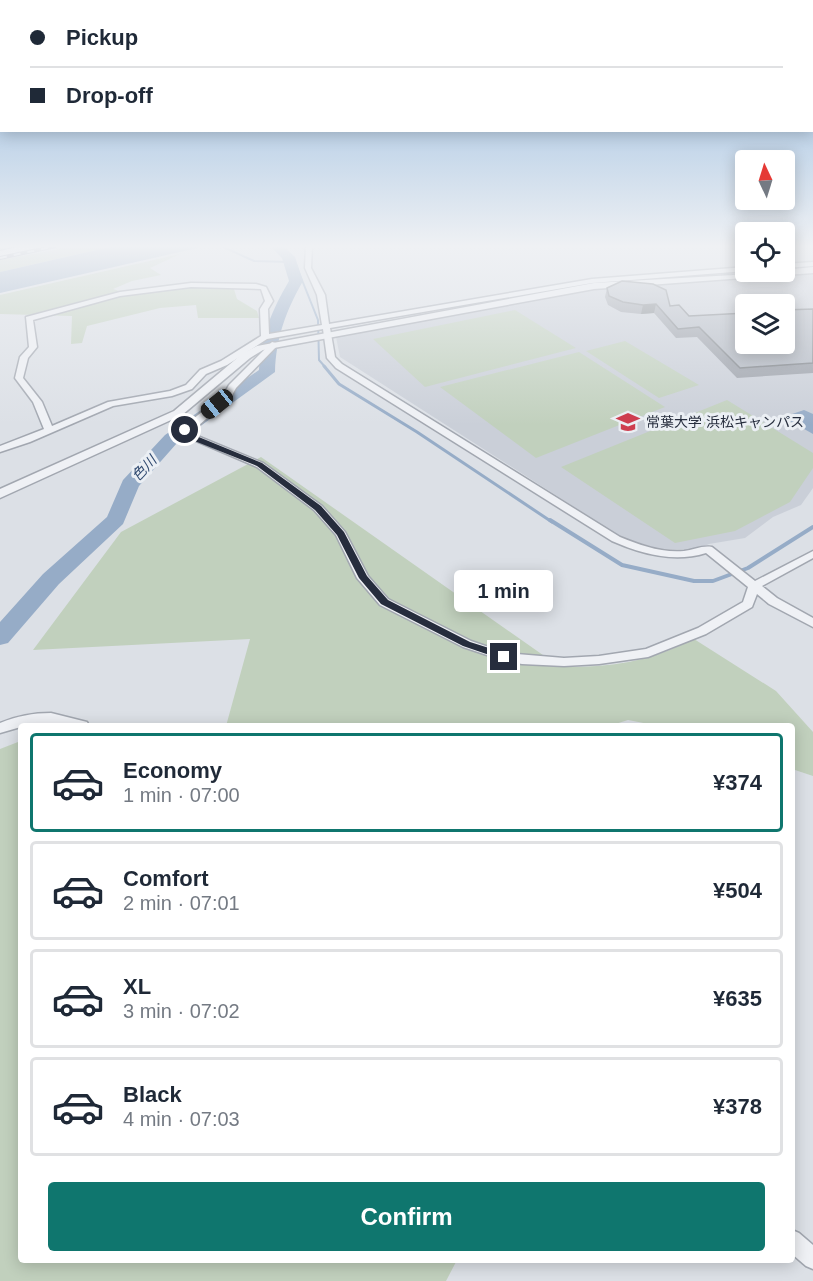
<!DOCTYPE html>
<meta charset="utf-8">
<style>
:root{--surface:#fff;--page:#f2f2f3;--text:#1f2937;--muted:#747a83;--line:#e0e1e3;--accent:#0f766e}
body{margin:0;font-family:Arial,"Noto Sans JP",sans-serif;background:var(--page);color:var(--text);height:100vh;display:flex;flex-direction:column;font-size:22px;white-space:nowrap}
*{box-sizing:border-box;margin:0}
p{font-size:20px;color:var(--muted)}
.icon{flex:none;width:33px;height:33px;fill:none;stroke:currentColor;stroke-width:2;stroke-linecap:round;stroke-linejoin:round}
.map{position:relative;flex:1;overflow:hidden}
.sheet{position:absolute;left:18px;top:723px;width:777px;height:540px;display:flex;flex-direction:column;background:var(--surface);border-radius:6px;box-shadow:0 3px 15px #0003}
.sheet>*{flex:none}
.guide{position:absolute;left:0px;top:0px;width:813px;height:132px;box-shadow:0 3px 15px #0003;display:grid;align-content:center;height:132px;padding:0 30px;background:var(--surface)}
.needle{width:39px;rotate:356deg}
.tools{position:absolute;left:735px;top:150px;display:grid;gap:12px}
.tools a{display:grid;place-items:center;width:60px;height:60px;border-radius:6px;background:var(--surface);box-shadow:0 3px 15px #0003;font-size:30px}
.end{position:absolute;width:27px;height:27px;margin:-14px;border:8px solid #262d3d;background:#fff;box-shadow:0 0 0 3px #fff}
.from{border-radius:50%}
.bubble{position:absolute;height:42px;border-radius:6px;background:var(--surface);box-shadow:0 3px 15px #0003;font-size:20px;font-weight:800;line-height:42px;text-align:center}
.car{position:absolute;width:18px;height:36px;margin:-18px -9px;border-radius:8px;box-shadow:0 0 4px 2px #0007;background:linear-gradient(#222 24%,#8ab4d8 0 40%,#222 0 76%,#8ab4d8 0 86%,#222 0)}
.guide b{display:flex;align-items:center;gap:21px;height:57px;font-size:22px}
.guide b+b{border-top:2px solid var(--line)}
.guide i{width:15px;height:15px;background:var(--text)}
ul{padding:10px 0 0;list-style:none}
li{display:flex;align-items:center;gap:18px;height:99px;margin:0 12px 9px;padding:0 18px;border:3px solid var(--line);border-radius:6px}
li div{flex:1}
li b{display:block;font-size:22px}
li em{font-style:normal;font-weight:800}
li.active{border-color:var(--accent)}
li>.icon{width:54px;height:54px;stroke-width:1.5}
.action{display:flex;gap:12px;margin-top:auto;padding:12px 30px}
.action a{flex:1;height:69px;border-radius:6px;background:var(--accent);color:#fff;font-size:24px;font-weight:800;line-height:69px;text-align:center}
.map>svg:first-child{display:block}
</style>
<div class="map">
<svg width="813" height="1281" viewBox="0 0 813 1281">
<rect width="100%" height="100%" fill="#dce0e6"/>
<path fill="#cacfd8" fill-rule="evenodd" d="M813 273V488L801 505 773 517 745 538 709 544 696 550 659 549 621 537 340 357 336 337 596 288ZM746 304H784V344H746Z"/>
<path fill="#c1d0bd" d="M76 246H113L0 272V260Z
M180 254 150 268 161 275 132 281 113 289 125 293 195 285 233 286 237 299 257 311 259 318H198L196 305 160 308 87 326 82 343 71 344 72 316 0 314V295Z
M515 310 576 348 425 387 373 339Z
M625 341 699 385 659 398 586 351Z
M579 352 665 407 536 458 440 387Z
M727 400 813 453V468L790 502 735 531 675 543 561 467Z
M261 457 560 667C613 667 646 663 694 639L776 691 813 732V776L792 769V726H659L628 720 609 726H226L250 639 33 650 121 532Z
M18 742 21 743V1260H457L446 1281H0V749Z"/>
<path fill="#96acc7" d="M114 246H206L0 293V272Z
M804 410 813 414V434L783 417Z"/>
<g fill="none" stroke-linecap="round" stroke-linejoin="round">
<path stroke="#96acc7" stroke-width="2" d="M221 246 254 261 291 262 296 265 318 320 319 360 326 368"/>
<path stroke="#96acc7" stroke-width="3" d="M324 366 339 384 417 432 552 522"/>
<path stroke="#96acc7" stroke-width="4" d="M550 520 622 565 694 581H713L748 568 813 527"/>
<path fill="#96acc7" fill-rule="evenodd" d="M270 246H283L295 257 303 281C286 311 276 337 275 372L177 443 139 486 123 524 59 584 8 643 0 645V622L43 574 107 517 123 480 165 435 259 370C261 336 272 310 289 281L282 258Z"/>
<g stroke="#a2a7b0" stroke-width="3">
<path id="minor" d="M306 246H312L311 268 325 295 329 324 592 279 746 267V271L592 283 330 328 335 357 342 364 620 537C640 545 661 553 684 551 693 550 703 545 712 547L755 581 813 551V558L762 586 777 598 813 618V627L769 604 757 594 752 607 706 634 648 657 599 664 564 666 522 664 505 661 463 647 380 605 357 578 336 535 314 510 257 467 180 434 182 428 224 394 229 385 272 342 279 344 236 388 231 397 190 433 263 463 322 506 345 532 368 576 388 599 471 641 506 653 564 658 599 656 646 649 698 628 743 602 748 587 706 553C674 563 642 554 612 541L336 368 327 358 323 329 267 339 227 365 206 374 192 389 172 396 113 406 30 442 0 452V446L44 429 33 402 15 378 20 357 29 347 26 317 120 292 191 283 256 284 266 287 273 301 268 309 269 334 322 325 317 295 305 268ZM191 287 261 289 265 301 260 309 261 336 221 361 200 370 186 385 170 391 108 402 52 426 42 402 23 378 28 358 37 347 33 320 120 296Z
M813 262V266L784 268V264Z
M51 713 87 722 89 726 31 724 0 733V723C17 716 33 713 51 713Z
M792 1230 799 1233 813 1245V1269L806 1266 792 1254Z"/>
</g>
<g stroke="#a2a7b0" stroke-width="3">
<path id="tertiary" d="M813 267V273L594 289 263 350 250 358 182 415 0 498V489L174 411 242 354 257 346 594 283 784 272V270Z"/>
</g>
<g stroke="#838d9d" stroke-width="3">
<path id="trunk" d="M22 246H43L41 248 0 257V251Z"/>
</g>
<use href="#minor" fill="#eff1f5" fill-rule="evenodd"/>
<use href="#tertiary" fill="#eff1f5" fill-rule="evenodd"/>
<use href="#trunk" fill="#fff" fill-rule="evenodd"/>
<g stroke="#757f90" stroke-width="4">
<path id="rail" d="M0 258 56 246"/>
</g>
<use href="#rail" stroke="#ebeff4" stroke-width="2" stroke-dasharray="7" stroke-linecap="butt"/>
</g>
<path fill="#9a9fa8" d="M607 288 670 306 689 316 813 309V373L737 378 697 337 676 338 654 313 641 314 621 312 608 305 605 297Z"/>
<path fill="#7d8288" d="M656 304 654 313 641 314 643 305Z"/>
<path fill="#b3b9c3" stroke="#7d8288" stroke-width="1.5" d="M622 281 653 284 666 290 670 306 679 305 689 316 746 313V344H784V310L813 309V363L740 368 699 327 678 329 656 304 643 305 623 302 609 296 607 288Z"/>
<linearGradient id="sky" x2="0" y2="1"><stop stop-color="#87b1db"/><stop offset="0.58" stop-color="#eff1f4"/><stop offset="1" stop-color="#eff1f4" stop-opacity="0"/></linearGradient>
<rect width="813" height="425" fill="url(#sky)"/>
<path fill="#262d3d" d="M182 428H187L189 433 262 463 321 506 344 532 367 576 388 600 470 642 508 654V659L504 660 463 646 381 604 359 578 337 535 315 510 257 466 182 436Z"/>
<defs>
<g id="university-bare" transform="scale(1.8)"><path d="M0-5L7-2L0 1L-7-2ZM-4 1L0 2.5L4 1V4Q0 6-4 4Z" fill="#ce3e4f" stroke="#ebeff4" stroke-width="2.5" paint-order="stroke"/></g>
</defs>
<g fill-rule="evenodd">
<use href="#university-bare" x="628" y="422"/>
</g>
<g text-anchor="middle" stroke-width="6" stroke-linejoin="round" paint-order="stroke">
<g font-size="14" fill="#262d3d" stroke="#ebeff4" text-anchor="start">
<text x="646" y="427">常葉大学 浜松キャンパス</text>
</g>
<g font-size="14" font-style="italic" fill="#304a70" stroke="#ebeff4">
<text transform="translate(144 468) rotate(-47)" y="5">色川</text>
</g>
</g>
</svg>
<div class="tools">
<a><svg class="needle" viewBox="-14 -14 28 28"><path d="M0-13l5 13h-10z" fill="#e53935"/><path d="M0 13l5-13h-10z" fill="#747a83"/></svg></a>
<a><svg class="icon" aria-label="locate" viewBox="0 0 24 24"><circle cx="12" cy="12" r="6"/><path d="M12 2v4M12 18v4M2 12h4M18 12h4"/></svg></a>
<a><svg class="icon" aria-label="layers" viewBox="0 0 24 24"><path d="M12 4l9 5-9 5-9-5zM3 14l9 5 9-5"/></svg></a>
</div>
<i class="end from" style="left:185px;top:430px"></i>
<i class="end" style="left:504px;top:657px"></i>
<div class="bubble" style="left:454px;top:570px;width:99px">1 min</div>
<i class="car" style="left:217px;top:404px;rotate:231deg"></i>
<div class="guide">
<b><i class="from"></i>Pickup</b>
<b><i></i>Drop-off</b>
</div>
<section class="sheet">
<ul>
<li class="active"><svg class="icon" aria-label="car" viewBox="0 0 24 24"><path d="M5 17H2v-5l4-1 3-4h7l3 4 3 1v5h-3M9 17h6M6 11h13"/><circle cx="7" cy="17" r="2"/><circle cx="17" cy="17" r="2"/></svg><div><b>Economy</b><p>1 min · 07:00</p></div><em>¥374</em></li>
<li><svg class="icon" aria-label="car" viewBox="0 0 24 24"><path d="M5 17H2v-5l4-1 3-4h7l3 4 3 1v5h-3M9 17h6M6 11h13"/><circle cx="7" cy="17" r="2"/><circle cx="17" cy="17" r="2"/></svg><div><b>Comfort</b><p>2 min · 07:01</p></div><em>¥504</em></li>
<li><svg class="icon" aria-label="car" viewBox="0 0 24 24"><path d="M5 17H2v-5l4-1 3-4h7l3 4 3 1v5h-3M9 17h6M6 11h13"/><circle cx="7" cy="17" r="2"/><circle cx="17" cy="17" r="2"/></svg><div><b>XL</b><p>3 min · 07:02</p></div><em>¥635</em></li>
<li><svg class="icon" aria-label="car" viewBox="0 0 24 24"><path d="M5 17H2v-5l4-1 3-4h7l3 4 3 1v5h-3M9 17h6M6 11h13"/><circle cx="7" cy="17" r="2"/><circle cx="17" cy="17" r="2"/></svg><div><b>Black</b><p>4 min · 07:03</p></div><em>¥378</em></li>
</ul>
<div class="action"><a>Confirm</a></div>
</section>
</div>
